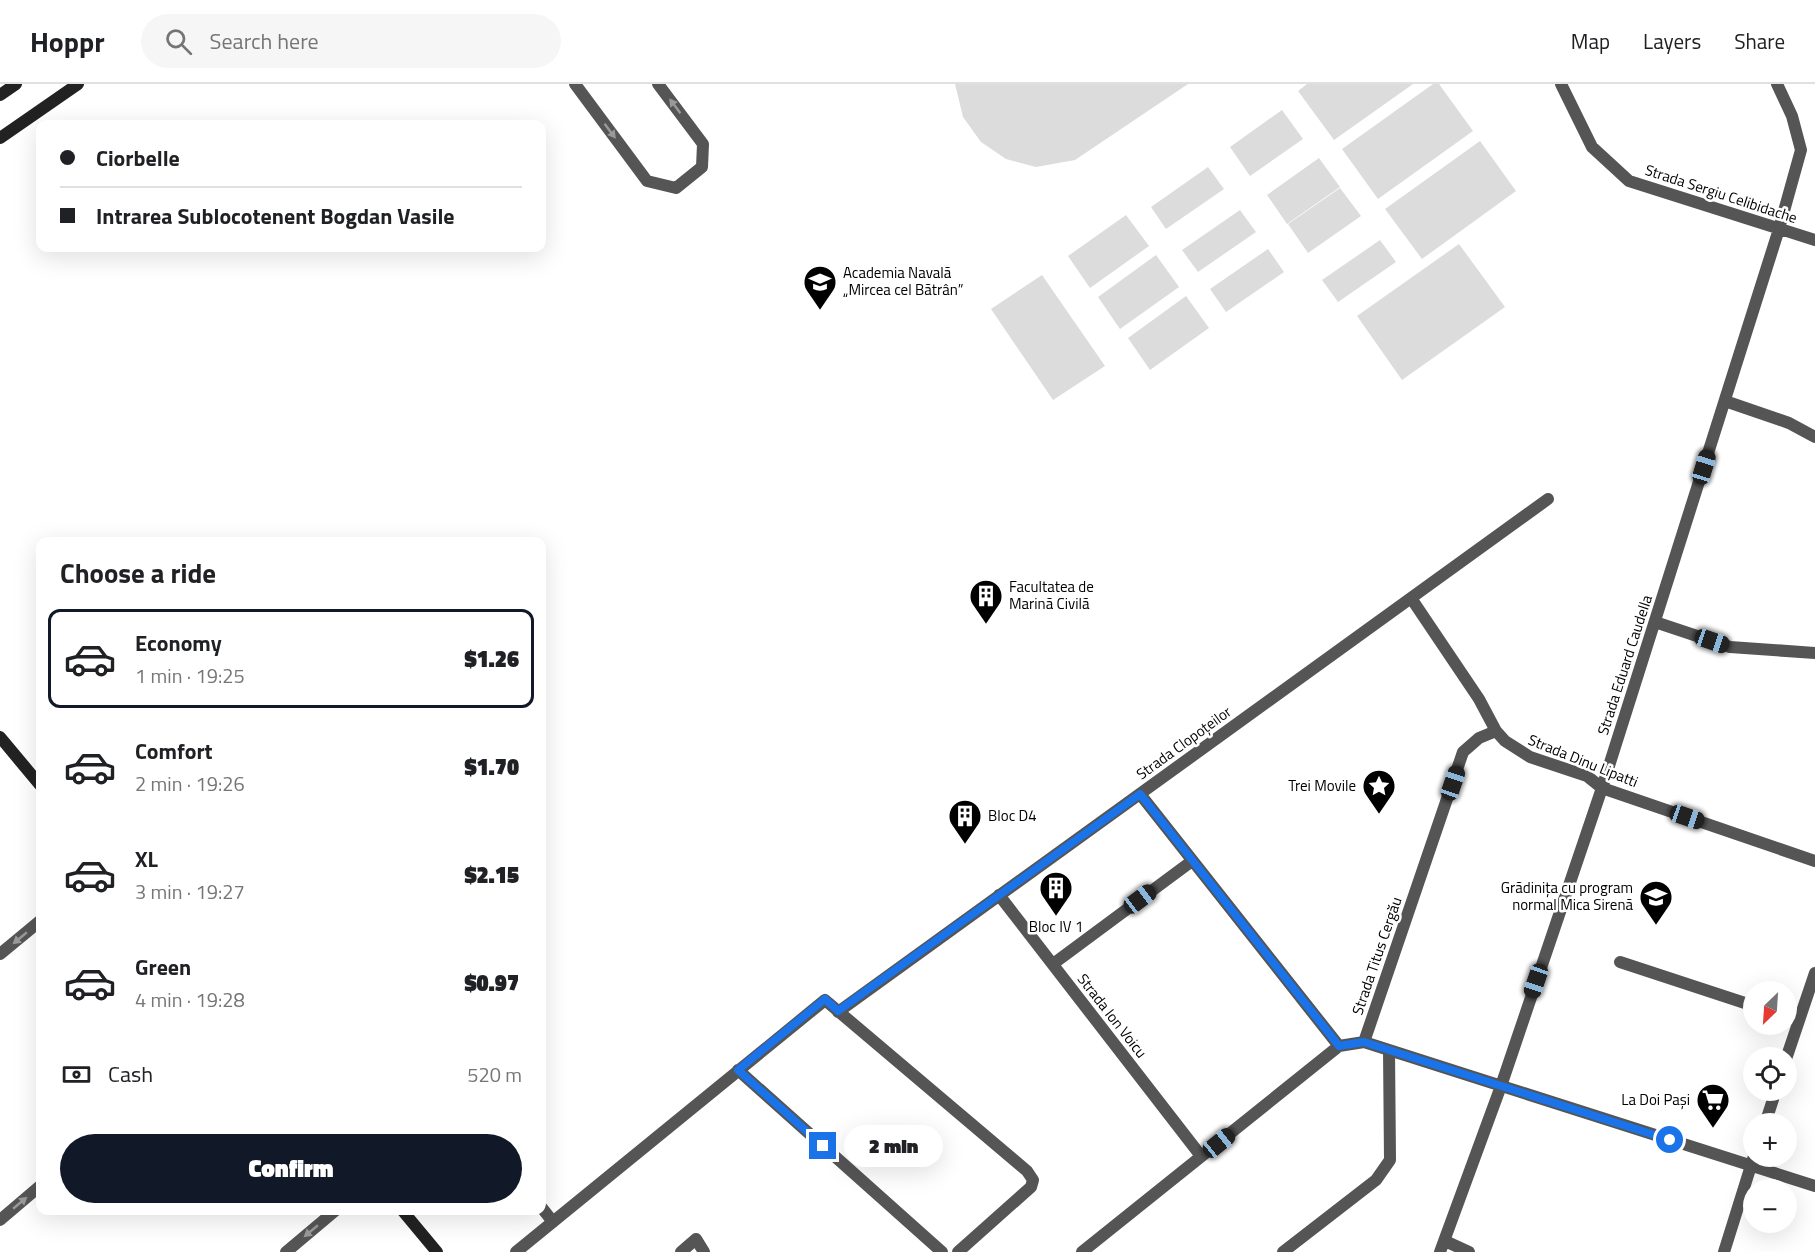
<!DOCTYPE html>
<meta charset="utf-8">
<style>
:root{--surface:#fff;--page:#f6f6f6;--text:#202124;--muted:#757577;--line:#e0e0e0;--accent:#111827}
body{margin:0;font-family:"Titillium Web",sans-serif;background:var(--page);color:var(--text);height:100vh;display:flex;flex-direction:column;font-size:22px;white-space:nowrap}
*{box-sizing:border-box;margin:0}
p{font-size:20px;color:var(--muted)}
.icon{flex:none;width:33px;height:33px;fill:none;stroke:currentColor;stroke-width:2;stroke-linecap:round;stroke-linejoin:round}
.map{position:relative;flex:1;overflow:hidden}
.side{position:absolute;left:36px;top:453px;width:510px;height:678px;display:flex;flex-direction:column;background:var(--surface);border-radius:12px;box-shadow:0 6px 24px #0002}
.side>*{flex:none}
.top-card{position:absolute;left:36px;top:36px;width:510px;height:132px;border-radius:12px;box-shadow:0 6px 24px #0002;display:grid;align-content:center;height:132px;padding:0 24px;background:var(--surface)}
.needle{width:39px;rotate:205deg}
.controls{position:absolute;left:1743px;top:897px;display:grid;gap:12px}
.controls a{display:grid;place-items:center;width:54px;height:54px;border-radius:50%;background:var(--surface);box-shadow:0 6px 24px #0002;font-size:30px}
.end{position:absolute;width:27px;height:27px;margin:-14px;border:8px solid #1a73e8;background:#fff;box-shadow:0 0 0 3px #fff}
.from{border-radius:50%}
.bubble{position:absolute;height:42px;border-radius:21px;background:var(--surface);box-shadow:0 6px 24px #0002;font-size:20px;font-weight:800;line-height:42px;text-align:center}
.car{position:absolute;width:18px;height:36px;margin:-18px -9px;border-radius:8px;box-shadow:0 0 4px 2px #0007;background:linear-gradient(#222 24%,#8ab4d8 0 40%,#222 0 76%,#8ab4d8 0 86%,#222 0)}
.top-card b{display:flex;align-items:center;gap:21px;height:57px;font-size:22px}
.top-card b+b{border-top:2px solid var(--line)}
.top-card i{width:15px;height:15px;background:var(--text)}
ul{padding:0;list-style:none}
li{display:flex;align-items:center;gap:18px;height:99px;margin:0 12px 9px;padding:0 12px;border:3px solid transparent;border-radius:12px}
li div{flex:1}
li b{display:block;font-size:22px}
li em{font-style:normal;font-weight:800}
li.selected{border-color:var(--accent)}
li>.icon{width:54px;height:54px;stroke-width:1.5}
h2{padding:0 24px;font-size:27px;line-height:72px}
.pay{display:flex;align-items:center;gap:15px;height:66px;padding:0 24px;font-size:22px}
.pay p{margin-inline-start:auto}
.cta{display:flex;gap:12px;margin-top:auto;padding:12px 24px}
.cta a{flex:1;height:69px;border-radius:36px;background:var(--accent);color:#fff;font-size:24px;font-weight:800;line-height:69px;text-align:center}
header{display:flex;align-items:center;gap:36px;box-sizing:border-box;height:84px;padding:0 30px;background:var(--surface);border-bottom:2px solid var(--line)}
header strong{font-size:28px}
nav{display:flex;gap:33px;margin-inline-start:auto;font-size:21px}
.search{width:420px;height:54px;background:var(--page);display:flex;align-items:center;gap:15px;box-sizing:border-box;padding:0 21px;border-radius:33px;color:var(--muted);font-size:22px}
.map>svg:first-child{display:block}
</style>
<header>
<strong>Hoppr</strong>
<div class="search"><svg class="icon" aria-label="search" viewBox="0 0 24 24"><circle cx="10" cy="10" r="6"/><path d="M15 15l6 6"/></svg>Search here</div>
<nav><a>Map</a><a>Layers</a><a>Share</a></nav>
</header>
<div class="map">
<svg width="1815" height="1168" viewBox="0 0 1815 1168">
<rect width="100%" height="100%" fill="#fff"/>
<path fill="#dcdcdc" d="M955 0H1188L1075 76 1036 83 1006 75 981 58 963 33Z
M1307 0H1413L1334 56 1298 7Z
M1433 0H1439L1473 47 1378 115 1342 65Z
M1282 26 1303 55 1250 92 1230 63Z
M1480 57 1516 107 1422 175 1385 125Z
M1319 74 1340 103 1287 140 1267 111Z
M1208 83 1224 105 1166 145 1151 123Z
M1340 104 1361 132 1308 169 1288 140Z
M1240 126 1256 148 1198 188 1182 166Z
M1126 131 1149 162 1090 204 1068 172Z
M1380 156 1396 178 1338 218 1322 196Z
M1459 160 1505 223 1402 296 1357 232Z
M1268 165 1284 188 1226 228 1210 205Z
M1156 171 1179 203 1120 245 1098 213Z
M1042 191 1105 282 1053 316 991 225Z
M1186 212 1209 244 1150 286 1128 254Z"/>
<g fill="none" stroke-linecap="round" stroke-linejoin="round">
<path stroke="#555" stroke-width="12" d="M575 0 647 97 676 104 702 83 703 60 658 0
M1561 0 1592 63 1629 97 1815 156
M1725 317 1789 339 1815 353
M1411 514 1479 615 1496 647 1505 657 1530 673 1587 692 1602 704 1815 777
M1655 538 1730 563 1815 569
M1140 710 1339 962
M999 811 1201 1072
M0 870 40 837
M1620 878 1754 922
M1053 880 1192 777
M838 928 1548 415
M1364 958 1815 1102
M1786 975 1815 889
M738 986 942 1168
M1765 1040 1776 1006
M542 1124 553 1138
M0 1136 40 1102
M1445 1157 1469 1168
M286 1168 336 1126
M516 1168 825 916 1027 1087 1033 1096 1031 1103 958 1168
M681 1168 696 1155 704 1168
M1082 1168 1339 962 1364 958 1463 668 1479 654 1496 647
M1283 1168 1376 1096 1390 1076 1389 966
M1440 1168 1501 1002 1602 704 1779 145 1801 66 1792 32 1777 0
M1724 1168 1754 1072"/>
<path stroke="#222" stroke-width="12" d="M0 11 16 0
M0 54 78 0
M0 653 40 701
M402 1126 437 1168"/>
</g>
<defs><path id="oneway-solid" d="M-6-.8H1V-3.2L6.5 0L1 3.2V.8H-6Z" transform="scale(1.5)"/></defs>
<g fill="#999">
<use href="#oneway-solid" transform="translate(675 22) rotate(-127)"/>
<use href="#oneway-solid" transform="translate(610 47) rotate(53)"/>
<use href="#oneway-solid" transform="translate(20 854) rotate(140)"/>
<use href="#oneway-solid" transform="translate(20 1119) rotate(-40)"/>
<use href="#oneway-solid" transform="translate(311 1147) rotate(140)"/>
</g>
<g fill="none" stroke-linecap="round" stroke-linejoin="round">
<path stroke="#1a73e8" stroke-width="8" d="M823 1062 738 986 825 915 838 927 1140 710 1339 962 1364 958 1670 1056"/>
</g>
<defs>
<g id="university-pin" transform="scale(1.725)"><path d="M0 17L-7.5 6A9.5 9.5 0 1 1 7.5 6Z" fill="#000" stroke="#fff"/><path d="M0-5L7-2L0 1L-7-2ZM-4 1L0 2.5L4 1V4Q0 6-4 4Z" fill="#fff"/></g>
<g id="building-pin" transform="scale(1.725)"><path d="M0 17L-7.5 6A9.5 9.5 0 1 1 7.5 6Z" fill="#000" stroke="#fff"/><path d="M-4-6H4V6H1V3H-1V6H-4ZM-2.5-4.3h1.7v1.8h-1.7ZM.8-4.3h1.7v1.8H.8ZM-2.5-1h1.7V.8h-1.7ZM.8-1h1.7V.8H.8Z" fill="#fff"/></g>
<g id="sight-pin" transform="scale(1.725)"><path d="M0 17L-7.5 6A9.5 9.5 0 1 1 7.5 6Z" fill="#000" stroke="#fff"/><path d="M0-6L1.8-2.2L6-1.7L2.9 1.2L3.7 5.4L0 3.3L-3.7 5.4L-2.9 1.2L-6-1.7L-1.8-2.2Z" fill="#fff"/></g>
<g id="school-pin" transform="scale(1.725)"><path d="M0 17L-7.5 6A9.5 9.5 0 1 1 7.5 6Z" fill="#000" stroke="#fff"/><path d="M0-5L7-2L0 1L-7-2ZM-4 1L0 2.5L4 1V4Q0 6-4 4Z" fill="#fff"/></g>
<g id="supermarket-pin" transform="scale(1.725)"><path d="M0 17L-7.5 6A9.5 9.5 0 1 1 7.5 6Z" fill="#000" stroke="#fff"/><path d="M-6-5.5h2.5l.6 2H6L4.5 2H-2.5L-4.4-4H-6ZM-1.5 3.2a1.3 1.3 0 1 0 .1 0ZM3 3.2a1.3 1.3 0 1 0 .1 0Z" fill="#fff"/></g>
</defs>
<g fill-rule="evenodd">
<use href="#university-pin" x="820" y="198"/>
<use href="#building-pin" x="986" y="512"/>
<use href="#sight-pin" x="1379" y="702"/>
<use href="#building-pin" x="965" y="732"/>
<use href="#building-pin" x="1056" y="804"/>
<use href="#school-pin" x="1656" y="813"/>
<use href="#supermarket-pin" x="1713" y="1016"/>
</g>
<g text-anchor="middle" stroke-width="5" stroke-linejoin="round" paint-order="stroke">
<g font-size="15" fill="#000" stroke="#fff">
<text transform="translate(1721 110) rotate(18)" y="5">Strada Sergiu Celibidache</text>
<text transform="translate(1625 581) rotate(-72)" y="5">Strada Eduard Caudella</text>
<text transform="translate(1184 659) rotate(-36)" y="5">Strada Clopoțeilor</text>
<text transform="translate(1583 677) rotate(22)" y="5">Strada Dinu Lipatti</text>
<text transform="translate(1377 872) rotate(-71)" y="5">Strada Titus Cergău</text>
<text transform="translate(1112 932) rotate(52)" y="5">Strada Ion Voicu</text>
</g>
<g font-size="15" fill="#000" stroke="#fff" text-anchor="start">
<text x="843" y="194">Academia Navală<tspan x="843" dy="17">„Mircea cel Bătrân”</tspan></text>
<text x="1009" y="508">Facultatea de<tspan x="1009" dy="17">Marină Civilă</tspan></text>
<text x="1356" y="707" text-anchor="end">Trei Movile</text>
<text x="988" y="737">Bloc D4</text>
<text x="1633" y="809" text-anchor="end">Grădinița cu program<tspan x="1633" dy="17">normal Mica Sirenă</tspan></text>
<text x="1056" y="848" text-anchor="middle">Bloc IV 1</text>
<text x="1690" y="1021" text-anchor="end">La Doi Pași</text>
</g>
</g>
</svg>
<div class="controls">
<a><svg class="needle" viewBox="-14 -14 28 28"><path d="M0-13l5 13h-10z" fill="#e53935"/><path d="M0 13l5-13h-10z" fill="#757577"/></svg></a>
<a><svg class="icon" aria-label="locate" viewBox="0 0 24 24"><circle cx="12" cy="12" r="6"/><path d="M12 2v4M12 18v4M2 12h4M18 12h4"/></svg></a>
<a>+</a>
<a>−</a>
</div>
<i class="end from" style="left:1670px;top:1056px"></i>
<i class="end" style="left:823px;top:1062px"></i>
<div class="bubble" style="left:844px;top:1041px;width:99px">2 min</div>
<i class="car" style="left:1704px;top:383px;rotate:17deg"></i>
<i class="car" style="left:1712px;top:557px;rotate:109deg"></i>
<i class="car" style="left:1453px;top:699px;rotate:19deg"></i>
<i class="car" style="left:1687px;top:733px;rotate:109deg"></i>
<i class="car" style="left:1140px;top:815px;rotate:53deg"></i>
<i class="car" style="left:1536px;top:897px;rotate:199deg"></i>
<i class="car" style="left:1219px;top:1059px;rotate:51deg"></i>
<div class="top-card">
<b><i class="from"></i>Ciorbelle</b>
<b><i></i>Intrarea Sublocotenent Bogdan Vasile</b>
</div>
<section class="side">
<h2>Choose a ride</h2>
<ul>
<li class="selected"><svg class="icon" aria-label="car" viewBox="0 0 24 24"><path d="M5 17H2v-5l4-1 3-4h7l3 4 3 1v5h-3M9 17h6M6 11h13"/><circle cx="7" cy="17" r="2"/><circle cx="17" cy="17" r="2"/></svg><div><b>Economy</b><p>1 min · 19:25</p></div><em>$1.26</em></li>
<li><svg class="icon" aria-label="car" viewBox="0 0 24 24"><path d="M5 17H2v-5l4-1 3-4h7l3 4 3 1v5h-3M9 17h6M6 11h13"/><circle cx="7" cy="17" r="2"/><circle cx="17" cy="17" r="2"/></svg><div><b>Comfort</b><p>2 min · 19:26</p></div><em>$1.70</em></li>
<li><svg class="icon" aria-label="car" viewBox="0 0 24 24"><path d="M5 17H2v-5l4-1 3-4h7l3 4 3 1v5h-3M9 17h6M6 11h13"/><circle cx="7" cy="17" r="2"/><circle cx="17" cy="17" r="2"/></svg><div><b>XL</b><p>3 min · 19:27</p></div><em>$2.15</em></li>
<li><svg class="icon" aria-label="car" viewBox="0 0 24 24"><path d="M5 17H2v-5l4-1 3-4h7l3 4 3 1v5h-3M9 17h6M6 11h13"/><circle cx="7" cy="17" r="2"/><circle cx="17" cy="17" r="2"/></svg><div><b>Green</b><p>4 min · 19:28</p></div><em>$0.97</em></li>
</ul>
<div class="pay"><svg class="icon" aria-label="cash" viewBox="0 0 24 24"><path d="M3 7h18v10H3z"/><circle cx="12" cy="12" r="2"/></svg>Cash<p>520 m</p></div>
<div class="cta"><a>Confirm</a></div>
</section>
</div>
